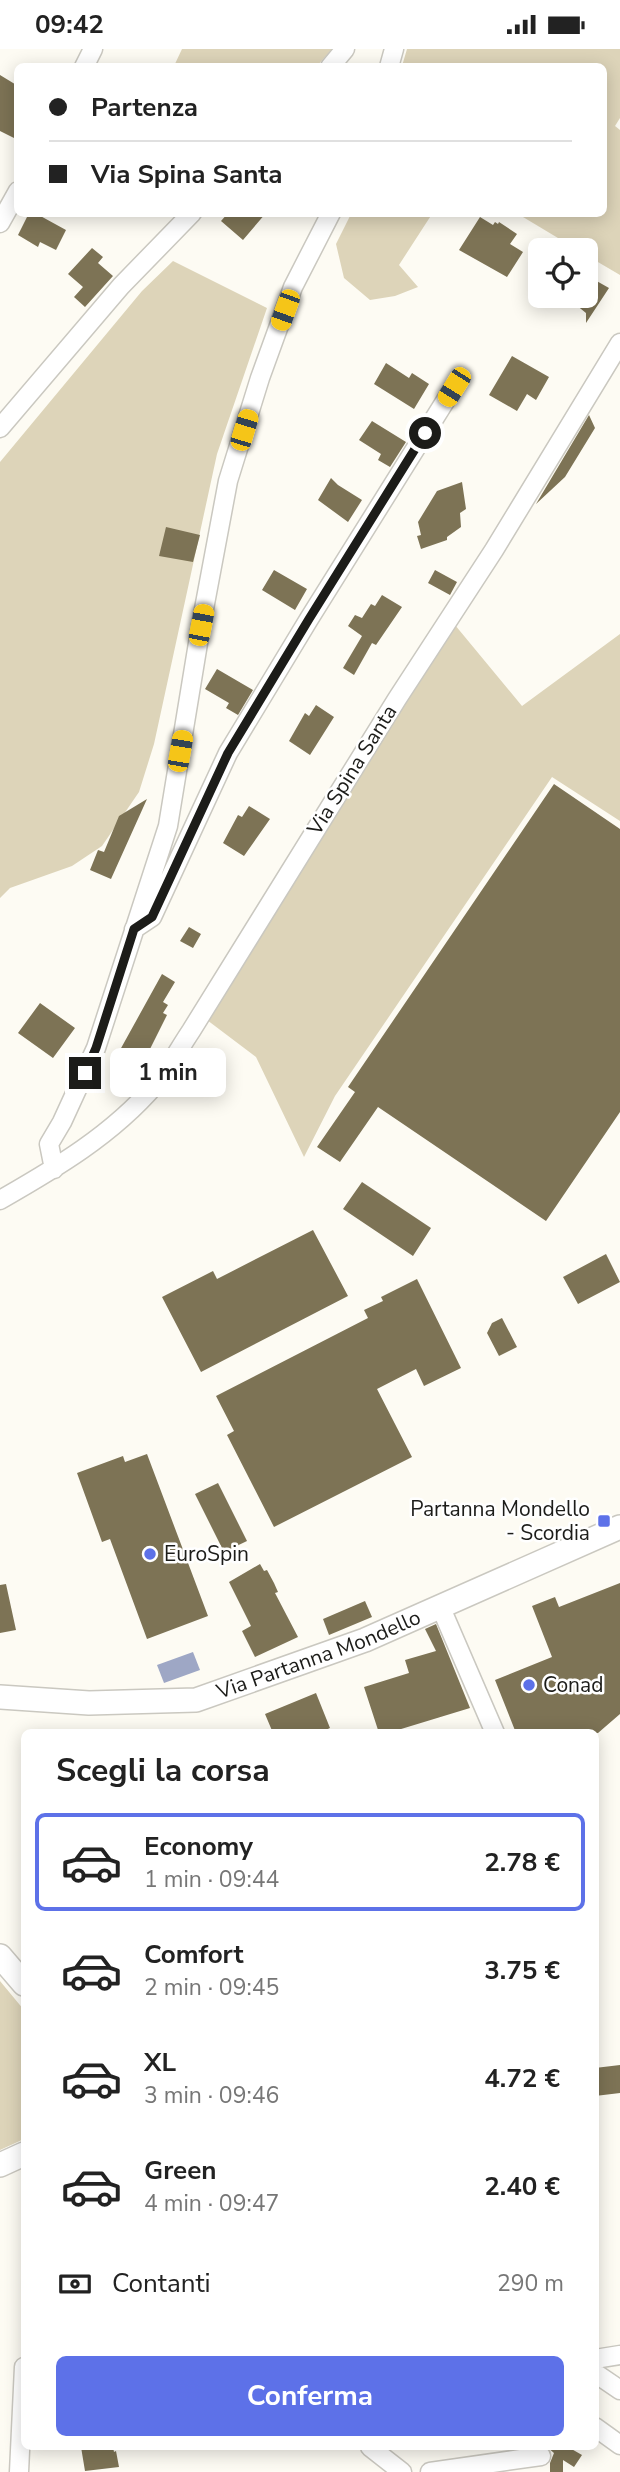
<!DOCTYPE html>
<html lang="it">
<meta charset="utf-8">
<style>
:root{--surface:#fff;--page:#f6f6f6;--text:#222;--muted:#767676;--line:#e0e0e0;--accent:#5d71e8}
body{margin:0;font-family:"Nunito Sans",sans-serif;background:var(--page);color:var(--text);height:100vh;display:flex;flex-direction:column;font-size:26px;white-space:nowrap}
*{box-sizing:border-box;margin:0}
p{font-size:23px;color:var(--muted)}
.icon{flex:none;width:38px;height:38px;fill:none;stroke:currentColor;stroke-width:2;stroke-linecap:round;stroke-linejoin:round}
.map{position:relative;flex:1;overflow:hidden}
.drawer{position:absolute;left:21px;top:1680px;width:578px;height:721px;display:flex;flex-direction:column;background:var(--surface);border-radius:10px;box-shadow:0 4px 18px #0003}
.drawer>*{flex:none}
.guide{position:absolute;left:14px;top:14px;width:593px;height:154px;border-radius:10px;box-shadow:0 4px 18px #0003;display:grid;align-content:center;height:154px;padding:0 35px;background:var(--surface)}
.controls{position:absolute;left:528px;top:189px;display:grid;gap:14px}
.controls a{display:grid;place-items:center;width:70px;height:70px;border-radius:10px;background:var(--surface);box-shadow:0 4px 18px #0003;font-size:35px}
.end{position:absolute;width:32px;height:32px;margin:-16px;border:9px solid #1c1c19;background:#fff;box-shadow:0 0 0 4px #fff}
.from{border-radius:50%}
.bubble{position:absolute;height:49px;border-radius:10px;background:var(--surface);box-shadow:0 4px 18px #0003;font-size:23px;font-weight:700;line-height:49px;text-align:center}
.car{position:absolute;width:21px;height:42px;margin:-21px -10px;border-radius:9px;box-shadow:0 0 5px 2px #0007;background:linear-gradient(#f5c518 24%,#345 0 40%,#f5c518 0 76%,#345 0 86%,#f5c518 0)}
.guide b{display:flex;align-items:center;gap:24px;height:66px;font-size:26px}
.guide b+b{border-top:2px solid var(--line)}
.guide i{width:18px;height:18px;background:var(--text)}
ul{padding:0;list-style:none}
li{display:flex;align-items:center;gap:21px;height:98px;margin:0 14px 10px;padding:0 21px;border:4px solid transparent;border-radius:10px}
li div{flex:1}
li b{display:block;font-size:26px}
li em{font-style:normal;font-weight:700}
li.current{border-color:var(--accent)}
li>.icon{width:63px;height:63px;stroke-width:1.5}
h2{padding:0 35px;font-size:32px;line-height:84px}
.pay{display:flex;align-items:center;gap:18px;height:77px;padding:0 35px;font-size:26px}
.pay p{margin-inline-start:auto}
.cta{display:flex;gap:14px;margin-top:auto;padding:14px 35px}
.cta a{flex:1;height:80px;border-radius:10px;background:var(--accent);color:#fff;font-size:28px;font-weight:700;line-height:80px;text-align:center}
.status{display:flex;justify-content:space-between;align-items:center;height:49px;padding:0 35px;background:var(--surface);direction:ltr}
.status svg{height:19px;fill:currentColor}
.map>svg:first-child{display:block}
</style>
<div class="status"><b>09:42</b><svg viewBox="0 0 49 12"><path d="M0 12V9h3v3zM5 12V6h3v6zM10 12V3h3v9zM15 12V0h3v12zM26 1h20v11H26zM47 4h2v5h-2z"/></svg></div>
<div class="map">
<svg width="620" height="2423" viewBox="0 0 620 2423">
<rect width="100%" height="100%" fill="#fdfbf3"/>
<path fill="#ddd4b9" d="M182 0H332L317 17H174Z
M407 0H620V69L615 77 620 81V226L586 206V201H578L518 165 604 164V18L402 17Z
M351 165H432L399 216 418 238 395 247 370 251 344 229 336 195Z
M173 212 267 259 217 405 154 695 139 743 102 797 72 817 10 839 0 849V413L142 242Z
M455 576 522 657 620 585V772L552 728 335 1047 304 1108 256 1008 207 971 383 688Z
M0 1932 24 1961V2090L0 2101Z"/>
<path fill="#9ea7c5" d="M193 1603 200 1621 164 1634 157 1616Z"/>
<path fill="#7d7355" d="M0 26 18 37V91L0 82Z
M29 164H35L66 181 56 201 40 193 38 198 18 186Z
M228 164H266L243 191 221 172Z
M480 168 493 176 495 173 498 175 499 173 517 185 510 195 523 203 507 228 459 201Z
M92 199 103 208 98 214 113 227 85 258 74 248 83 238 68 225Z
M586 226 609 239 586 274V264L565 247H586Z
M512 307 549 328 536 351 527 345 517 362 489 346Z
M386 314 409 329 412 324 429 335 414 360 374 335Z
M589 366 595 379 565 428 536 455Z
M372 372 406 393 390 418 378 411 381 405 359 391Z
M331 429 338 436 362 451 348 473 318 451Z
M462 433 466 460 460 464 461 478 447 488V491L421 500 417 487 421 486 418 473 437 442Z
M166 478 200 486 193 513 159 507Z
M274 521 307 540 295 561 262 541Z
M435 521 457 533 450 546 428 534Z
M382 546 402 558 376 596 372 594 354 626 343 619 362 587 348 577 355 566 362 569 371 555 375 557Z
M217 620 253 641 238 666 226 659 229 654 205 640Z
M316 656 334 668 310 706 289 692 305 664 309 667Z
M554 735 620 780V1063L546 1172 378 1058 340 1113 317 1098 355 1043 348 1038Z
M147 750 111 830 90 821 98 801 104 803 119 767Z
M249 757 270 770 244 807 223 794 238 766 242 768Z
M189 878 201 885 193 899 180 892Z
M162 925 175 933 163 953 168 956 163 964 167 966 145 1010 136 1006 135 1009 120 1001Z
M40 954 75 979 53 1009 18 984Z
M362 1133 431 1179 413 1207 343 1160Z
M313 1181 348 1247 201 1323 162 1248 213 1222 217 1230Z
M606 1205 620 1233 578 1255 563 1228Z
M417 1230 461 1319 424 1337 416 1320 377 1340 412 1408 274 1478 227 1386 234 1382 216 1347 368 1269 364 1261 383 1252 381 1248Z
M502 1269 517 1298 499 1307 487 1284 492 1274Z
M147 1405 208 1567 147 1590 110 1490 102 1493 77 1424 123 1407 125 1413Z
M218 1434 247 1492 224 1503 195 1445Z
M260 1515 264 1522 267 1521 274 1534 278 1543 275 1544 298 1588 255 1608 242 1582 251 1577 229 1533Z
M620 1534V1665L598 1684H516L495 1631 552 1608 532 1557 555 1548 559 1558Z
M6 1535 16 1581 0 1584V1536Z
M365 1552 372 1568 329 1586 323 1570Z
M436 1575 470 1659 388 1684H379L364 1638 409 1624 405 1611 436 1602 425 1580Z
M316 1644 330 1679 319 1684H273L265 1665Z
M620 2016V2044L595 2047V2019Z
M81 2398H113L114 2403 116 2402 119 2418 85 2422Z
M547 2398H568L582 2406 574 2418 563 2411V2423H550V2414L554 2404Z"/>
<g fill="none" stroke-linecap="round" stroke-linejoin="round">
<g stroke="#cac8c0" stroke-width="21">
<path id="minor" d="M84 18 93 0
M330 18 345 0
M389 18 394 0
M0 174 18 142
M0 379 121 237 192 164
M134 880 152 868 228 704 309 570 454 338
M54 1120 49 1095 62 1073 96 999 168 777 201 576 228 432 260 329 293 238 331 164
M0 1151C56 1119 112 1086 155 1036 168 1020 179 1000 191 982L397 650 494 501 620 294
M441 1559 495 1684
M595 2310 620 2306
M595 2324 620 2341
M595 2378 620 2396
M370 2398 402 2423
M19 2423 24 2318
M430 2423 541 2407"/>
</g>
<g stroke="#cac8c0" stroke-width="26">
<g id="major">
<path id="s1" d="M0 1648 89 1654 196 1651 365 1591 620 1478"/>
<path d="M0 1907 24 1935"/>
<path d="M0 2116 24 2105"/>
</g>
</g>
<use href="#minor" stroke="#fff" stroke-width="18"/>
<use href="#major" stroke="#fff" stroke-width="23"/>
</g>
<g fill="none" stroke-linecap="round" stroke-linejoin="round">
<path stroke="#1c1c19" stroke-width="9" d="M85 1024 96 999 134 880 152 868 228 704 309 570 425 384"/>
</g>
<g fill="#5d71e8" stroke="#fff" stroke-width="2.5">
<rect x="597" y="1465" width="14" height="14" rx="3.5"/>
<circle cx="150" cy="1505" r="7"/>
<circle cx="529" cy="1636" r="7"/>
</g>
<g text-anchor="middle" stroke-width="5" stroke-linejoin="round" paint-order="stroke">
<g font-size="21" fill="#1c1c19" stroke="#fff">
<text transform="translate(352 721) rotate(-58)" y="7">Via Spina Santa</text>
<text dy="7" stroke="none"><textPath href="#s1" startOffset="327">Via Partanna Mondello</textPath></text>
</g>
<g font-size="21" fill="#1c1c19" stroke="#fff" text-anchor="start">
<text x="590" y="1467" text-anchor="end">Partanna Mondello<tspan x="590" dy="24">- Scordia</tspan></text>
<text x="164" y="1512">EuroSpin</text>
<text x="543" y="1643">Conad</text>
</g>
</g>
</svg>
<div class="controls">
<a><svg class="icon" aria-label="locate" viewBox="0 0 24 24"><circle cx="12" cy="12" r="6"/><path d="M12 2v4M12 18v4M2 12h4M18 12h4"/></svg></a>
</div>
<i class="end from" style="left:425px;top:384px"></i>
<i class="end" style="left:85px;top:1024px"></i>
<div class="bubble" style="left:110px;top:999px;width:116px">1 min</div>
<i class="car" style="left:285px;top:261px;rotate:200deg"></i>
<i class="car" style="left:454px;top:338px;rotate:212deg"></i>
<i class="car" style="left:244px;top:381px;rotate:17deg"></i>
<i class="car" style="left:201px;top:576px;rotate:11deg"></i>
<i class="car" style="left:180px;top:702px;rotate:10deg"></i>
<div class="guide">
<b><i class="from"></i>Partenza</b>
<b><i></i>Via Spina Santa</b>
</div>
<section class="drawer">
<h2>Scegli la corsa</h2>
<ul>
<li class="current"><svg class="icon" aria-label="car" viewBox="0 0 24 24"><path d="M5 17H2v-5l4-1 3-4h7l3 4 3 1v5h-3M9 17h6M6 11h13"/><circle cx="7" cy="17" r="2"/><circle cx="17" cy="17" r="2"/></svg><div><b>Economy</b><p>1 min · 09:44</p></div><em>2.78 €</em></li>
<li><svg class="icon" aria-label="car" viewBox="0 0 24 24"><path d="M5 17H2v-5l4-1 3-4h7l3 4 3 1v5h-3M9 17h6M6 11h13"/><circle cx="7" cy="17" r="2"/><circle cx="17" cy="17" r="2"/></svg><div><b>Comfort</b><p>2 min · 09:45</p></div><em>3.75 €</em></li>
<li><svg class="icon" aria-label="car" viewBox="0 0 24 24"><path d="M5 17H2v-5l4-1 3-4h7l3 4 3 1v5h-3M9 17h6M6 11h13"/><circle cx="7" cy="17" r="2"/><circle cx="17" cy="17" r="2"/></svg><div><b>XL</b><p>3 min · 09:46</p></div><em>4.72 €</em></li>
<li><svg class="icon" aria-label="car" viewBox="0 0 24 24"><path d="M5 17H2v-5l4-1 3-4h7l3 4 3 1v5h-3M9 17h6M6 11h13"/><circle cx="7" cy="17" r="2"/><circle cx="17" cy="17" r="2"/></svg><div><b>Green</b><p>4 min · 09:47</p></div><em>2.40 €</em></li>
</ul>
<div class="pay"><svg class="icon" aria-label="cash" viewBox="0 0 24 24"><path d="M3 7h18v10H3z"/><circle cx="12" cy="12" r="2"/></svg>Contanti<p>290 m</p></div>
<div class="cta"><a>Conferma</a></div>
</section>
</div>
